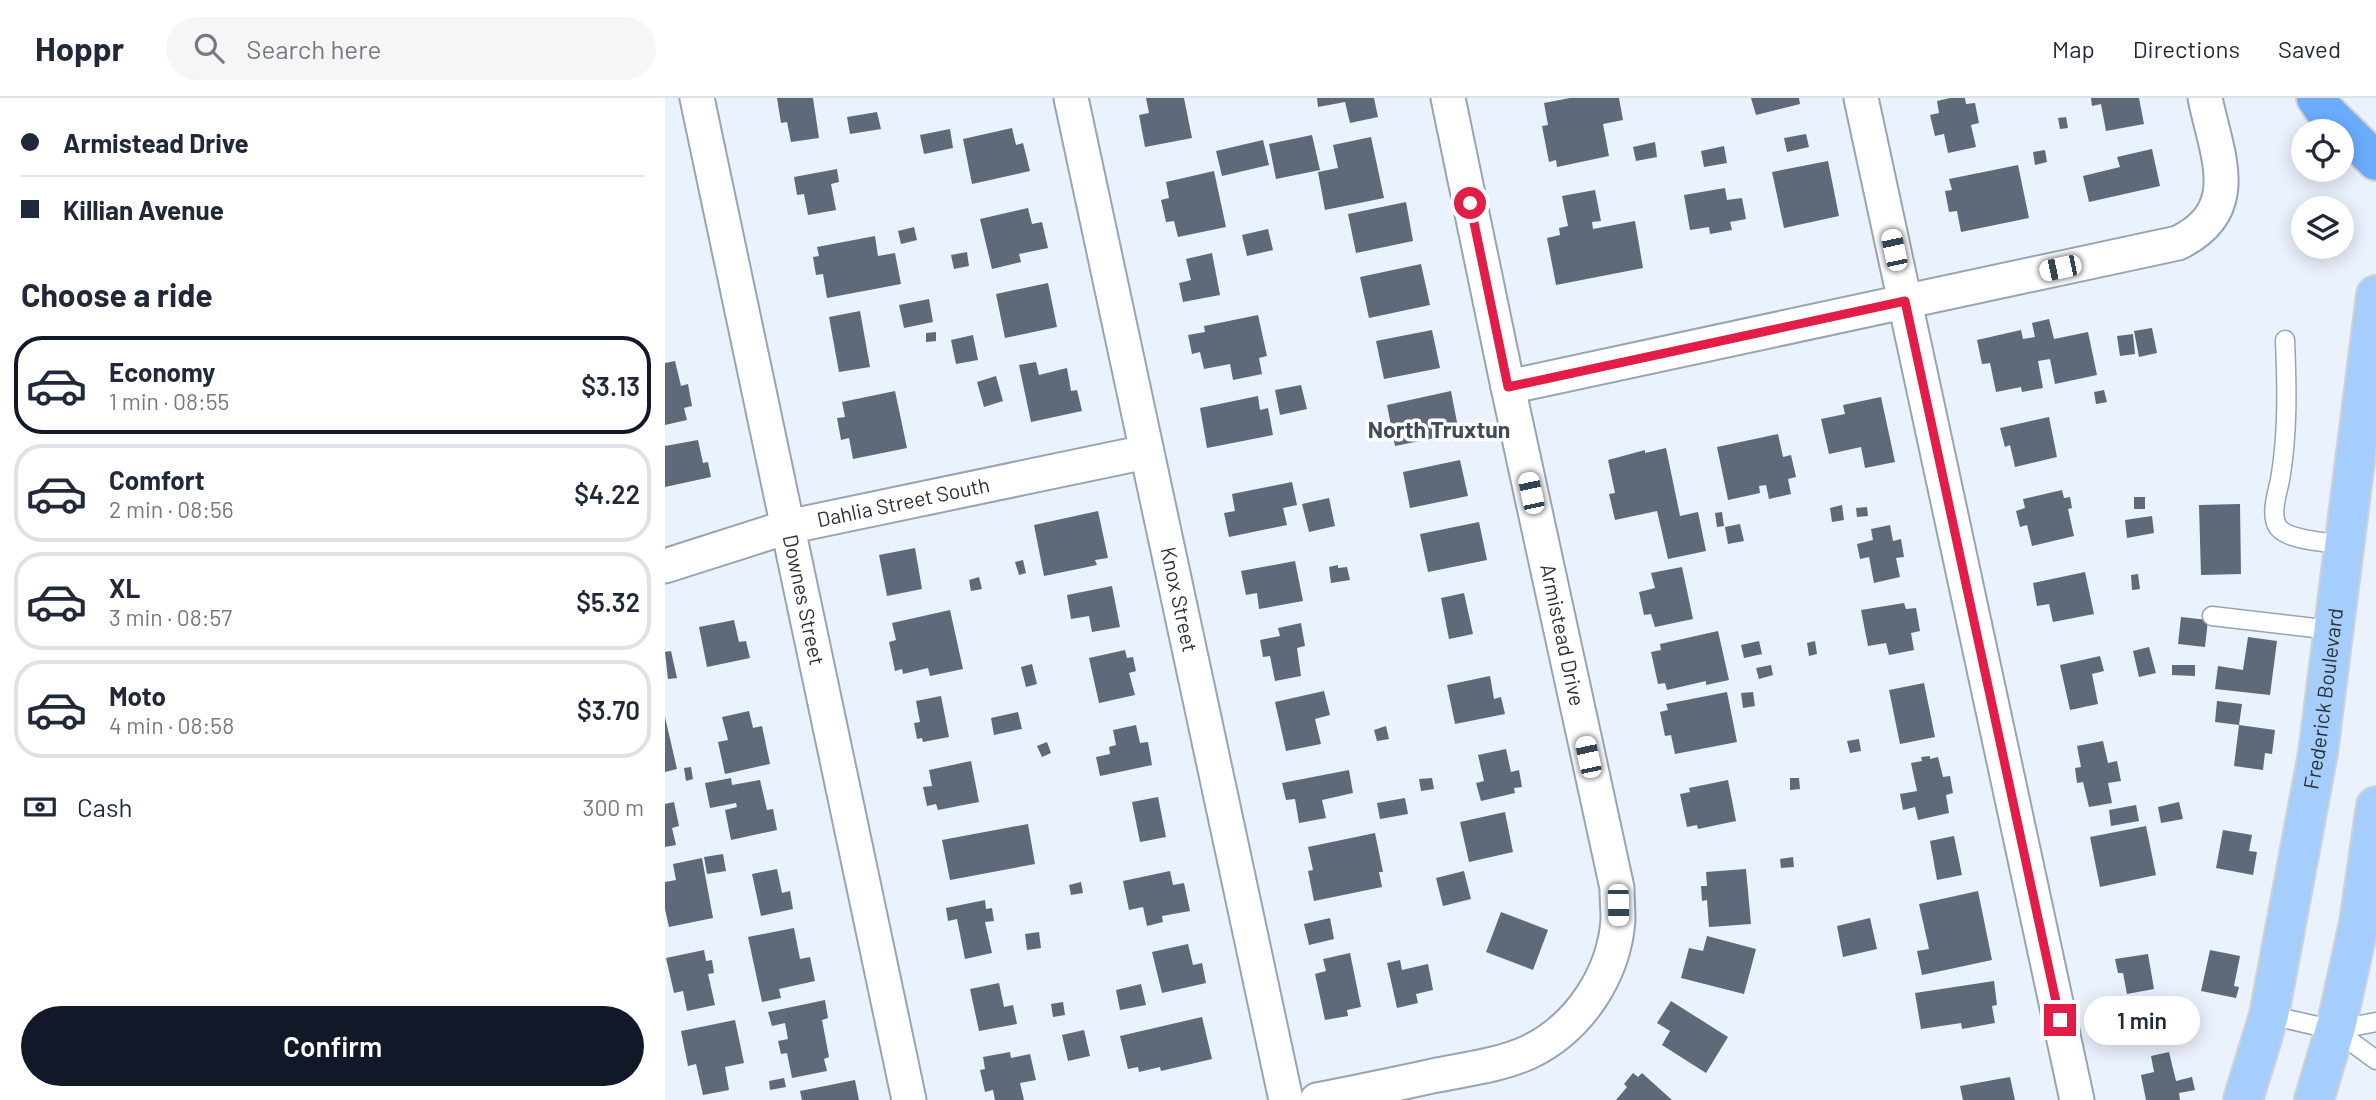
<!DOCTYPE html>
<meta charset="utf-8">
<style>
:root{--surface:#fff;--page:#f6f6f7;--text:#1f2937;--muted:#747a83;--line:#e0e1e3;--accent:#111827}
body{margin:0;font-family:Barlow,sans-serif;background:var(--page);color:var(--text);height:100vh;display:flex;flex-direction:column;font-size:26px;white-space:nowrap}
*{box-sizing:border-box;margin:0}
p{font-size:23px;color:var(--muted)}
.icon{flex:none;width:38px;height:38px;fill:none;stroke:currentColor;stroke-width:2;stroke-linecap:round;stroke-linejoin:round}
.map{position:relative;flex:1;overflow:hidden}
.details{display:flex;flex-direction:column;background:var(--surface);width:665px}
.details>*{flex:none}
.top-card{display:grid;align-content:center;height:154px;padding:0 21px;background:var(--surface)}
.buttons{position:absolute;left:1626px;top:21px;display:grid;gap:14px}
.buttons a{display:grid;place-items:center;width:63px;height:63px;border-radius:50%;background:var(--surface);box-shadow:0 4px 18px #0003;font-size:35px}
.end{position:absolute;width:32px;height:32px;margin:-16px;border:9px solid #e11d48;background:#fff;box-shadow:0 0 0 4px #fff}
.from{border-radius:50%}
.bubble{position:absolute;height:49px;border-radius:24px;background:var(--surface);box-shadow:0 4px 18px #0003;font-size:23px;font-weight:600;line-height:49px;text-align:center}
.car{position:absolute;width:21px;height:42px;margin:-21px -10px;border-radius:9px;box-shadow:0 0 5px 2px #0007;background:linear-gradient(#fff 24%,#345 0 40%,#fff 0 76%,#345 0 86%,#fff 0)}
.top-card b{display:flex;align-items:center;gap:24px;height:66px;font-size:26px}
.top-card b+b{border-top:2px solid var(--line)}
.top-card i{width:18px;height:18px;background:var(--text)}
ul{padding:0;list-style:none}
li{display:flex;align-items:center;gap:21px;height:98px;margin:0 14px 10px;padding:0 7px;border:4px solid var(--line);border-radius:28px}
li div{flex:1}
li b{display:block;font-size:26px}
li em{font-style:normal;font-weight:600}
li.current{border-color:var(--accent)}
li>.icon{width:63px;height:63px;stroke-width:1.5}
h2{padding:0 21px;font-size:32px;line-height:84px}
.pay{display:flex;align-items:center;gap:18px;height:77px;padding:0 21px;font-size:26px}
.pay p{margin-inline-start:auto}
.cta{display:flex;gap:14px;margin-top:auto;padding:14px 21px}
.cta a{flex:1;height:80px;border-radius:42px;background:var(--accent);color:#fff;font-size:28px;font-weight:600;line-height:80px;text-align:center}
header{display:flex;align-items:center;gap:42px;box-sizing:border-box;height:98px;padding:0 35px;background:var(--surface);border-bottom:2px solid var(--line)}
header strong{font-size:33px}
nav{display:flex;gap:38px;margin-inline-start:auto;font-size:24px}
.search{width:490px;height:63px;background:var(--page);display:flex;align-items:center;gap:18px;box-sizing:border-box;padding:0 24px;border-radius:38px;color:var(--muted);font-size:26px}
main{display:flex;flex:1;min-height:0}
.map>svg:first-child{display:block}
</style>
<header>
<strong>Hoppr</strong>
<div class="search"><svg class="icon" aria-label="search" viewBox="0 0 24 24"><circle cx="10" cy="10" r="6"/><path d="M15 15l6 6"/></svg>Search here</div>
<nav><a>Map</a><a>Directions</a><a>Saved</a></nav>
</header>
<main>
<section class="details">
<div class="top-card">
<b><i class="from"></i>Armistead Drive</b>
<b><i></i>Killian Avenue</b>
</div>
<h2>Choose a ride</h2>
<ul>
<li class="current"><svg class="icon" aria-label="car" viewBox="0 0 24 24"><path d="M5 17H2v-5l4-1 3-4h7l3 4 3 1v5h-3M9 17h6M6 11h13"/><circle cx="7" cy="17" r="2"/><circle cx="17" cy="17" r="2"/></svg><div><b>Economy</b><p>1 min · 08:55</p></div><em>$3.13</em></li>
<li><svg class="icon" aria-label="car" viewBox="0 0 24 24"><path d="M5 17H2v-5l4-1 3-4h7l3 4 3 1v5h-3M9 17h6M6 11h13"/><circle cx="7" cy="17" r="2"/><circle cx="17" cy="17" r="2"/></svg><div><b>Comfort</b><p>2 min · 08:56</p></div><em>$4.22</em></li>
<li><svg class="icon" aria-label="car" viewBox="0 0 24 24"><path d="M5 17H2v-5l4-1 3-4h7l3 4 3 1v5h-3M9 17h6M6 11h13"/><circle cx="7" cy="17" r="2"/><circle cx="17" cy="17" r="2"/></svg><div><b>XL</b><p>3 min · 08:57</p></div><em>$5.32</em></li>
<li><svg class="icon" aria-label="car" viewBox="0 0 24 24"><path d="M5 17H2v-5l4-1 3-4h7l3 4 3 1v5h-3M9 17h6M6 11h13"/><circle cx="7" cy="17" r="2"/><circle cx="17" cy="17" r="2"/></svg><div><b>Moto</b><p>4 min · 08:58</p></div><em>$3.70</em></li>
</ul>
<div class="pay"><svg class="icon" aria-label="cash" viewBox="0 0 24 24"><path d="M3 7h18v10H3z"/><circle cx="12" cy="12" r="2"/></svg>Cash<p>300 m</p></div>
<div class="cta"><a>Confirm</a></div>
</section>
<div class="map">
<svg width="1711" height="1002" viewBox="0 0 1711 1002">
<rect width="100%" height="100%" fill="#eaf2fd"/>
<path fill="#5e6a79" d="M112 0H148L154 40 126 44 122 24 116 25Z
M481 0H519L527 40 480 49 474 17 484 15Z
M652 0H709L713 19 685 25 680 4 653 9Z
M905 0H954L958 22 938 26 944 58 892 69 891 62 884 64 877 28 883 27 879 5Z
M1086 0H1134L1135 6 1091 17Z
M1285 0H1300L1301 6 1310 5 1314 25 1306 27 1311 49 1283 55 1279 36 1270 38 1265 17 1274 15 1272 3Z
M1426 0H1474L1479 26 1441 33 1436 6 1427 8Z
M212 14 216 31 185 36 182 19Z
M1401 19 1403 30 1395 31 1393 20Z
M347 30 351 47 358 45 365 73 307 86 298 41Z
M285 31 288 50 259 56 255 37Z
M1141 36 1144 49 1122 54 1119 40Z
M647 37 655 72 611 81 604 46Z
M706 39 719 100 660 112 653 74 673 70 668 47Z
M598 42 604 67 557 78 551 53Z
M990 44 992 59 971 63 968 49Z
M1059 48 1062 65 1039 69 1036 53Z
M1487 51 1495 88 1424 104 1418 78 1455 69 1452 59Z
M1380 52 1382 64 1370 67 1368 54Z
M1163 63 1174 118 1119 130 1107 74Z
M1353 67 1364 120 1296 134 1292 113 1284 114 1280 93 1287 92 1284 81Z
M172 71 174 84 166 86 171 112 143 117 139 96 132 97 129 79Z
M549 73 561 129 513 139 509 123 501 124 496 102 504 100 501 84Z
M1060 90 1062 102 1077 100 1081 121 1065 124 1067 132 1045 136 1044 129 1025 132 1019 97Z
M930 92 936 123 927 124 928 131 970 123 978 170 891 187 882 140 895 137 894 130 903 128 897 98Z
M741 104 748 143 691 155 683 116Z
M363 110 367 126 377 124 383 150 354 156 356 164 327 171 315 121Z
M249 129 252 142 236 146 233 133Z
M603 131 608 152 582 158 577 137Z
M210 138 213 158 230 155 236 186 162 200 158 176 151 177 148 159 154 158 152 149Z
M302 154 304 168 289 171 286 157Z
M547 155 555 197 518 204 514 185 526 182 521 161Z
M756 166 765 207 704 220 695 179Z
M383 185 392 229 340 240 331 196Z
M264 201 268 224 239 230 234 207Z
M195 213 205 269 174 274 164 219Z
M593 217 602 258 594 260 597 276 568 282 565 266 539 271 535 254 527 256 523 237 540 234 539 228Z
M1384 221 1389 241 1423 234 1432 277 1390 286 1385 261 1373 263 1378 290 1357 294 1356 289 1331 294 1325 265 1317 266 1312 242 1356 232 1358 241 1370 239 1367 225Z
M1487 230 1492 255 1474 259 1469 233Z
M767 232 775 270 719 281 711 243Z
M271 234V243L261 244V235Z
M1468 236 1470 256 1455 258 1452 238Z
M308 237 313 262 291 266 286 242Z
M10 263 16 288 23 286 27 308 19 310 22 322 0 327V265Z
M371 264 374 277 402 270 406 293 412 292 417 313 366 324 354 267Z
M331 278 338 303 319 309 312 284Z
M636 287 642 311 615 317 610 292Z
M1439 292 1442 304 1431 306 1429 294Z
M230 293 242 350 188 361 184 340 176 342 172 320 180 319 177 304Z
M786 293 794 335 730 348 722 307Z
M593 298 595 312 603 310 608 337 542 350 535 310Z
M1216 299 1230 364 1200 370 1196 349 1164 356 1156 321 1180 316 1178 307Z
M1384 319 1392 359 1350 369 1345 347 1340 349 1335 330Z
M1113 336 1118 359 1126 357 1131 379 1123 381 1126 396 1104 401 1101 387 1094 388 1095 395 1063 402 1052 349Z
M33 342 38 365 43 364 46 379 0 389V348Z
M1001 350 1015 418 1033 414 1041 453 1003 461 992 413 950 422 944 396 950 395 943 362 980 352V355Z
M795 362 803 398 745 410 738 374Z
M627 384 632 407 618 410 622 427 564 439 559 415 570 413 567 396Z
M1397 392 1399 400 1405 399 1407 410 1403 411 1409 438 1367 448 1362 427 1355 429 1351 413 1360 410 1358 401Z
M1469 399H1480V411H1469Z
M664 400 670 428 644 434 637 406Z
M1575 406 1576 476 1536 477 1534 407Z
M1177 407 1179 422 1167 424 1165 410Z
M1202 409 1203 418 1192 419 1191 410Z
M433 413 443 460 430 462 432 467 379 478 369 427Z
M1057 414 1059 428 1052 429 1050 415Z
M1487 418 1489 435 1462 440 1460 422Z
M814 424 822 462 763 474 755 436Z
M1075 426 1079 443 1063 446 1060 429Z
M1225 427 1228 443 1236 441 1239 459 1231 460 1235 479 1209 485 1204 459 1195 461 1192 446 1208 442 1206 431Z
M250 450 257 491 222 498 214 457Z
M358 462 361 475 354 477 350 464Z
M630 463 638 503 594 511 592 495 581 497 576 473Z
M673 467V470L682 469 685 482 666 485 664 469Z
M1017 469 1028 521 990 529 986 516 979 517 974 494 990 490 986 475Z
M1420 474 1429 516 1388 524 1384 506 1372 508 1368 485Z
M1473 476 1475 491 1467 492 1466 477Z
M314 479 317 491 306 493 304 482Z
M447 488 455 529 427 534 424 518 406 521 402 497Z
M799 495 808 536 784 541 776 500Z
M1239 505 1241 511 1251 510 1255 533 1246 535 1249 552 1224 557 1221 545 1203 548 1196 512Z
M285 512 298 571 265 578 263 570 238 576 237 571 230 573 224 544 231 542 227 525Z
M1516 519 1543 522 1540 549 1513 546Z
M69 522 74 544 81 543 85 560 42 569 34 529Z
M636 525 640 548 632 550 636 578 610 583 605 558 598 559 595 542 615 538 613 530Z
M1053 533 1064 582 1041 587V583L1002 592 1000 585 993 586 986 554 996 552 995 546Z
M1583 539 1612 543 1605 597 1550 591 1553 568 1578 572Z
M1094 543 1097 556 1079 560 1076 547Z
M1150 543 1152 556 1144 558 1142 545Z
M1484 549 1491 575 1474 579 1468 553Z
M460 552 462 560 468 559 471 573 464 575 470 597 434 605 424 560Z
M6 553 12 580 3 581 0 554Z
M1435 558 1439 573 1427 576 1433 606 1405 612 1395 567Z
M367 566 372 586 361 589 356 569Z
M1106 567 1108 577 1094 581 1091 570Z
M1507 567H1530V578L1507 577Z
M825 578 829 601 836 599 840 616 790 626 782 587Z
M1259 585 1270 639 1235 646 1224 592Z
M659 593 665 617 650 621 656 646 621 653 610 604Z
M1062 594 1072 644 1010 656 1006 637 1000 638 995 614 1003 612 1001 606Z
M1088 594 1090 608 1078 610 1076 595Z
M276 598 284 639 258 644 257 640 252 641 249 625 255 624 251 603Z
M1552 603 1577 606 1574 627 1550 624Z
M84 613 88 630 97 628 105 666 60 676 53 644 63 642 57 619Z
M353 614 357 631 329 637 326 620Z
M0 619 12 671 0 674Z
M471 627 475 645 483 644 487 667 435 678 431 659 445 656 444 649 451 647 448 632Z
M1574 627 1610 632 1607 656 1600 655 1598 672 1569 668Z
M721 628 724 641 712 643 709 632Z
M1194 641 1196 653 1185 655 1182 643Z
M1438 643 1443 665 1452 663 1456 683 1443 685 1447 705 1424 709 1418 684 1412 685 1410 670 1416 669 1412 648Z
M382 644 386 655 377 659 372 648Z
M841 651 846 674 854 672 857 689 849 690 850 695 816 703 811 685 819 683 813 657Z
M1265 658V661L1273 659 1278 679 1285 678 1288 695 1281 697 1284 715 1253 722 1250 709 1238 712 1235 696 1252 693 1246 665 1257 663 1256 659Z
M306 663 314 704 273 712 271 706 262 708 258 689 267 688 264 672Z
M26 669 28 681 21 683 19 670Z
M684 672 688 695 657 702 661 720 634 725 630 701 621 702 617 685Z
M66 680 67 687 95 682 102 712 108 711 112 732 66 742 60 712 72 709 71 705 45 710 40 685Z
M767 680 769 691 756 693 754 681Z
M1125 680H1134L1135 691 1125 692Z
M1063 682 1071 723 1033 731 1032 727 1022 729 1015 696 1025 694 1024 690Z
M493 699 501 739 475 744 467 704Z
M740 700 743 716 715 721 712 705Z
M9 704 14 728 7 730 11 747 0 749V706Z
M1514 704 1518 721 1496 725 1493 709Z
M1471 707 1474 723 1446 728 1444 712Z
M840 714 848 754 804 764 795 724Z
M363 726 370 766 285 782 277 742Z
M1481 728 1491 777 1435 789 1425 739Z
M1558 732 1587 737 1584 753 1592 754 1588 777 1551 770Z
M710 735 718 774H714L717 789 649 803 643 773 648 772 643 749Z
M1289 738 1297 777 1272 782 1265 743Z
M58 756 61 773 42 776 39 759Z
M1128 759 1129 769 1116 770 1115 761Z
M37 760 48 820 4 829 0 811V784L11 782 8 766Z
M112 771 117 795 125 793 128 811 96 818 87 776Z
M1081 771 1086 826 1044 829 1042 802 1037 803 1036 788H1042L1041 774Z
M505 773 508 787 519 785 525 813 497 818 498 824 482 828 478 809 464 812 458 783Z
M799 773 806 801 778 808 771 780Z
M416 784 418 795 406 797 404 787Z
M1313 793 1327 862 1257 877 1252 853 1264 851 1254 806Z
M320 802 321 811 327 810 329 823 320 824 327 855 300 861 292 821 283 823 281 810Z
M836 814 883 832 868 872 821 854Z
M665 820 669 841 644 847 639 826Z
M1205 820 1212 851 1178 859 1172 828Z
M129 830 135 861 145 859 150 883 114 891 116 900 97 904 83 839Z
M374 834 376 850 362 852 360 836Z
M1042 838 1091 851 1079 896 1016 880 1024 850 1038 853Z
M523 846 528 867 537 865 541 885 497 895 487 854Z
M39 852 41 863 47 862 49 875 43 876 50 907 22 913 18 893 9 895 1 860Z
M1545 852 1575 858 1569 888 1574 889 1571 900 1536 893Z
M685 855 696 909 682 912 683 918 660 922 650 876 661 873 658 861Z
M1483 856 1489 891 1462 896 1458 875H1453L1450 861Z
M735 862 737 872 763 866 768 892 751 896 753 905 732 910 722 865Z
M1329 883 1332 907 1327 908 1330 925 1297 931 1296 925 1256 931 1250 895Z
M334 885 339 909 348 907 352 926 314 933 305 891Z
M476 886 481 907 455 912 451 892Z
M160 902 163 920 157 922 164 959 159 961 162 973 127 980 122 955 116 956 113 943 123 941 120 925 107 928 103 914Z
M1006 903 1063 939 1041 975 997 947 1005 933 992 925Z
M398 904 400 917 388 919 386 906Z
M537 919 547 961 496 973 495 969 474 974 473 969 463 971 455 938Z
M70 922 79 965 60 969 64 992 38 997 31 966 23 968 16 933Z
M419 932 425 958 403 963 397 937Z
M345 954 346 960 365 956 371 982 355 985 359 1002H330L328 992 320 994 315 972 320 971 318 959Z
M1504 954 1511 983 1527 979 1530 992 1514 995 1515 1002H1481L1476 977 1489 974 1486 958Z
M968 975 973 979 977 975 1007 1002H951L962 989 959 986Z
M1345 979 1350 1002H1298L1295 988Z
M119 980 121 989 105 992 104 983Z
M190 982 194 1002H137L135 993Z"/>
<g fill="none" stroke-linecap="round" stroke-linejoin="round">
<g stroke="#96a4b4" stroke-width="21">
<path id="lane" d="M1620 242C1622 289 1623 336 1615 382 1612 396 1605 417 1613 429 1623 443 1663 444 1680 447
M1547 518 1667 532
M1604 917 1670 932 1711 924
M1670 932 1711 962"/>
</g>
<g stroke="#96a4b4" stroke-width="37">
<g id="street">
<path id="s1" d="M32 0 244 1002"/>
<path id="s2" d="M406 0 621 1002"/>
<path d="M1196 0 1412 1002"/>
<path d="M843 289 1513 145C1580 112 1552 58 1540 0"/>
<path id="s3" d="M0 468 122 429 481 354"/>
<path d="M652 1002C692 994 732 986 772 977 803 971 836 967 864 954 914 930 949 877 953 822 953 812 952 801 952 790L843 289 783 0"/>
</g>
</g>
<g stroke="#d1d2d3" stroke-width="42">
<g id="primary">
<path id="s4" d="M1578 1002 1604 917 1653 655 1711 197"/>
<path d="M1649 1002 1672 925 1694 825 1711 708"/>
</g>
</g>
<g stroke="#d1d2d3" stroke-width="42">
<path id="highway" d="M1651 0 1659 12 1711 63"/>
</g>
<use href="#lane" stroke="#fff" stroke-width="18"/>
<use href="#street" stroke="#fff" stroke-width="33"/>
<use href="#primary" stroke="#a6cefd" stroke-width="38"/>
<use href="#highway" stroke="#6badfc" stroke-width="38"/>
</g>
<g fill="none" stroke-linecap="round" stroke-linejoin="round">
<path stroke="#e11d48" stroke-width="9" d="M805 105 843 289 1240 203 1395 922"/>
</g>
<g text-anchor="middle" stroke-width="7" stroke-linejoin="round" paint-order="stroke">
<g font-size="21" fill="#2c3138" stroke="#fff">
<text dy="7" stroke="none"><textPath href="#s3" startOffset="247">Dahlia Street South</textPath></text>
<text dy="7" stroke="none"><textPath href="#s1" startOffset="513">Downes Street</textPath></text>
<text dy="7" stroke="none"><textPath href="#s2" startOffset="513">Knox Street</textPath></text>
<text transform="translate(897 537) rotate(78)" y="7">Armistead Drive</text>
<text dy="7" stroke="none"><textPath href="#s4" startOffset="410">Frederick Boulevard</textPath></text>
</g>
<g font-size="23" font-weight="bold" fill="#3f4b59" stroke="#fff">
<text x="774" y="340">North Truxtun</text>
</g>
</g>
</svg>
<div class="buttons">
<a><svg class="icon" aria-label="locate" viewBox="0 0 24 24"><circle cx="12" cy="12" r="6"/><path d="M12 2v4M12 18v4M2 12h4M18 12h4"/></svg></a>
<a><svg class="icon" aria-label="layers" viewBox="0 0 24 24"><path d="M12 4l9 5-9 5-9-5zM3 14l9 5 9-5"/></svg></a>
</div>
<i class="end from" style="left:805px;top:105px"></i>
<i class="end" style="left:1395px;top:922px"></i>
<div class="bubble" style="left:1419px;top:898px;width:116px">1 min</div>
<i class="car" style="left:1229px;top:152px;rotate:348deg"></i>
<i class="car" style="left:1395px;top:170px;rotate:258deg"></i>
<i class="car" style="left:866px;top:395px;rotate:348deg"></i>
<i class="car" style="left:923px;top:659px;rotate:348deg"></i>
<i class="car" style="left:953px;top:807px;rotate:179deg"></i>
</div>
</main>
